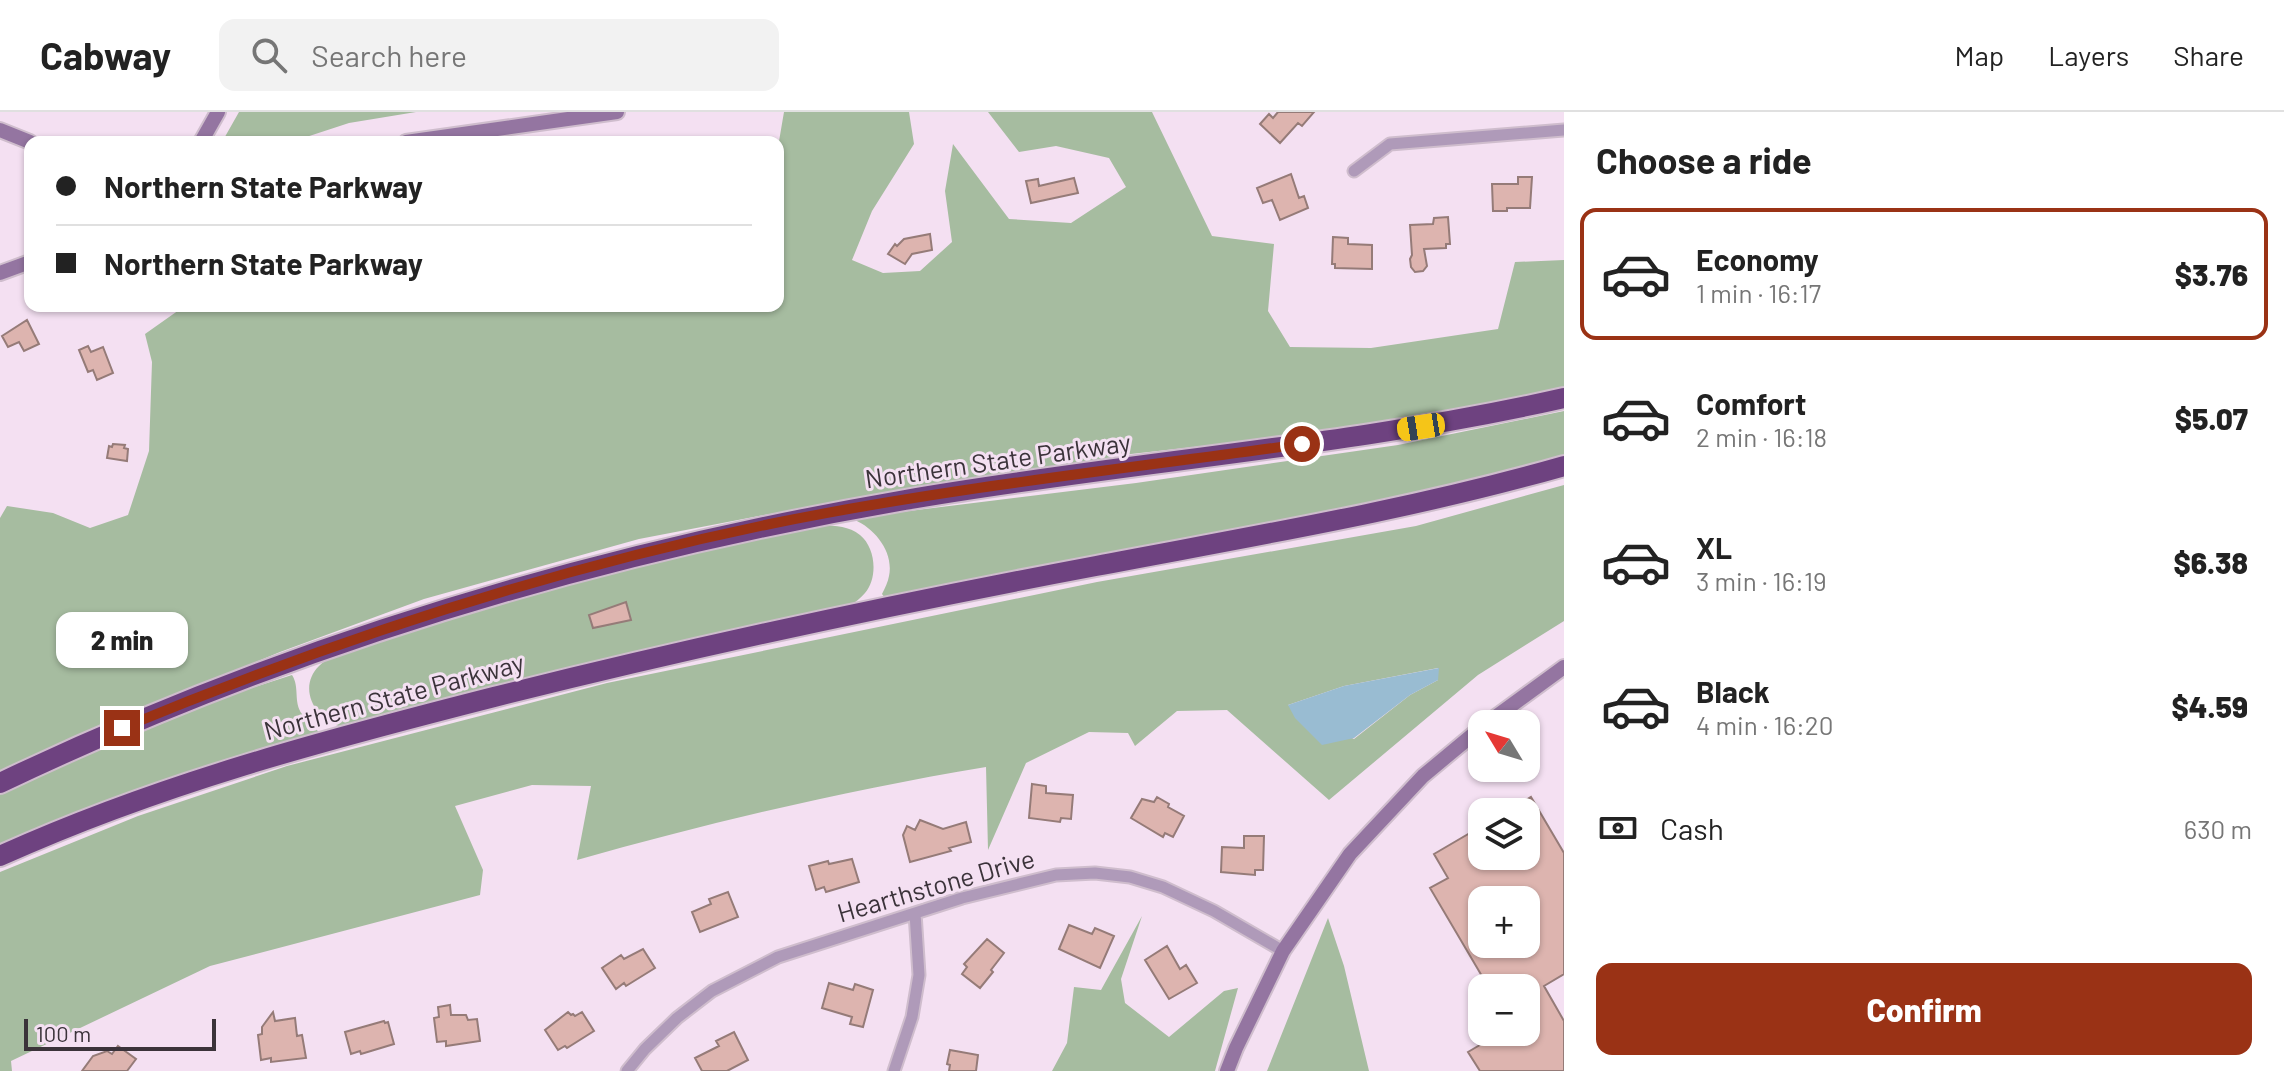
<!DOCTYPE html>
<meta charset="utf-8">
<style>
:root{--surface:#fff;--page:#f2f2f2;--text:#222;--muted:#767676;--line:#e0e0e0;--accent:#9a3215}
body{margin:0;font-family:Barlow,sans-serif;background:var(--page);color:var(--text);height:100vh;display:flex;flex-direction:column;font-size:30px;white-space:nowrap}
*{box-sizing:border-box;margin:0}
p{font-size:26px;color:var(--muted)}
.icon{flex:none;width:44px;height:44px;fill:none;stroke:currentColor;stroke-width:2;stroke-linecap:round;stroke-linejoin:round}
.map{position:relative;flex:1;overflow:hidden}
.sheet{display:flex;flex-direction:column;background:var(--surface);width:720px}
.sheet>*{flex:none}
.top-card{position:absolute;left:24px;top:24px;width:760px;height:176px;border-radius:16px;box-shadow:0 2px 6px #0004;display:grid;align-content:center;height:176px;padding:0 32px;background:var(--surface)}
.needle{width:52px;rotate:308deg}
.controls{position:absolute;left:1468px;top:598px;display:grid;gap:16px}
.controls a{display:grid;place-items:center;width:72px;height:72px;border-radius:16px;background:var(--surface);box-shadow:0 2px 6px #0004;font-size:40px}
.scale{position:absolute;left:24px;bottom:20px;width:192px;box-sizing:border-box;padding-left:8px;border:4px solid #3b333a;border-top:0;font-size:22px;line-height:28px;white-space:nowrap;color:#3b333a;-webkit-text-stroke:6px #f4e0f2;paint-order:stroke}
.end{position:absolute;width:36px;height:36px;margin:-18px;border:10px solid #9a3215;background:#fff;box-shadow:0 0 0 4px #fff}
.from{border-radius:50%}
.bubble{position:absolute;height:56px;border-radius:16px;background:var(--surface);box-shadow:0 2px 6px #0004;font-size:26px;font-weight:800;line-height:56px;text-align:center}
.car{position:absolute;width:24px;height:48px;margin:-24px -12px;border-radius:10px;box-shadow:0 0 6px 2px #0007;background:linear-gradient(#f5c518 24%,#345 0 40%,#f5c518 0 76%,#345 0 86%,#f5c518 0)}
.top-card b{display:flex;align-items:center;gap:28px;height:76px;font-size:30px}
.top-card b+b{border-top:2px solid var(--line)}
.top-card i{width:20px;height:20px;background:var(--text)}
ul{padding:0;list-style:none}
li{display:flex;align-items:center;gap:24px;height:132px;margin:0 16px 12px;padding:0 16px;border:4px solid transparent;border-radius:16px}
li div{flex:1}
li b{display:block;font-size:30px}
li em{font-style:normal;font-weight:800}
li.active{border-color:var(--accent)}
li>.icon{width:72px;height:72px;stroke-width:1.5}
h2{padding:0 32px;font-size:36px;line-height:96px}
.pay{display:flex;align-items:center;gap:20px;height:88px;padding:0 32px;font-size:30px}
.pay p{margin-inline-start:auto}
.button{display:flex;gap:16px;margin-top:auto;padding:16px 32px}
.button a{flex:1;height:92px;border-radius:16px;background:var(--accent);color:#fff;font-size:32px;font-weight:800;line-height:92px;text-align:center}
header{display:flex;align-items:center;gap:48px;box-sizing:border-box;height:112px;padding:0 40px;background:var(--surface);border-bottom:2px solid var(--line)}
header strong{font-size:38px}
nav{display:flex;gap:44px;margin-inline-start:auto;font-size:28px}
.search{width:560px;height:72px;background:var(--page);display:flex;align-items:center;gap:20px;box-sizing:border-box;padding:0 28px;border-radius:16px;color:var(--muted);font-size:30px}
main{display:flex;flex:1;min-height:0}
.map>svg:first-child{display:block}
</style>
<header>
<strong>Cabway</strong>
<div class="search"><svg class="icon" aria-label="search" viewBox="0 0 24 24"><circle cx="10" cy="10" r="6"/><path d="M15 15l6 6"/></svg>Search here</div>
<nav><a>Map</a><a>Layers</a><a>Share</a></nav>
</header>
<main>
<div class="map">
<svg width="1564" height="959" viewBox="0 0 1564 959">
<rect width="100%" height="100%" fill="#f4e0f2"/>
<path fill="#a6bca0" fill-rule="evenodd" d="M239 0H416L349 11 291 30H222Z
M784 0H909L914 32 872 99 852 148 883 161 920 159 952 130 945 79 953 32 1009 107 1071 111 1126 75 1109 46 1056 34 1019 40 988 0H1152L1212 124 1274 132 1268 199 1290 235 1371 236 1498 217 1515 150 1564 148V277L1362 316 1131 342 764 403 639 427 424 487 280 540 112 610 0 660V406L7 394 53 401 90 416 128 403 149 339 152 250 145 222 179 198 178 194H778V35Z
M1564 299V346L1455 375 916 481 885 486 882 482C885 476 888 470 889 464 894 440 875 417 855 408L860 405 1136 371 1398 333Z
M1564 373V509L1478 563 1329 688 1227 598 1177 599 1135 634 1128 621 1089 620 1026 651 988 738 986 655C848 678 711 710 577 748L591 674 532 673 455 694 483 758 480 783 210 854 11 949 12 959H0V760L138 704 287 654 607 571 1097 470 1416 414ZM1438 556V568L1410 583 1354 627 1288 593 1344 574Z
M823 413C836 414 849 414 860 423 876 436 878 466 865 481 861 486 855 490 850 494L342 615C315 608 297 576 319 554 326 547 334 544 343 541L599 462 781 420Z
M292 563C300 575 293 590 302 602 307 609 315 614 320 622L0 737V682L42 661 236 581Z
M1142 804 1121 867 1125 891 1169 925 1224 879 1238 876 1215 959H1052L1067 931 1074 875 1101 878Z
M1328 806 1344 854 1369 959H1267Z"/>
<path fill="#99bcd2" d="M1439 556 1438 568 1410 583 1354 626 1322 633 1295 606 1288 593 1344 574Z"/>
<path fill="#ddb4af" stroke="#957b78" stroke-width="2" fill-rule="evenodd" d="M1278 0H1314L1302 14 1298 11 1280 31 1260 12 1269 2 1273 6Z
M1291 62 1299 86 1304 84 1308 96 1280 108 1272 88 1263 91 1257 76Z
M1518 65H1532L1530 96H1507V99H1493L1492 72H1518Z
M1074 66 1078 81 1031 91 1026 69 1038 67 1039 74Z
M1448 105 1450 132H1446V136L1424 137 1427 154 1423 159 1415 160 1411 155 1410 147 1412 143 1410 113 1433 112 1434 106Z
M930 122 932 138 912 142 905 152 888 142 895 132 897 134 904 127Z
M1333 125 1348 126V132L1372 133V157L1335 156V152H1332Z
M27 208 39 232 24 239 19 230 8 235 2 224Z
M88 234 91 240 103 235 113 261 97 268 93 258 88 260 79 238Z
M113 332 125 333 124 336 128 337 127 349 107 346 109 334 112 335Z
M626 490 631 508 593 516 589 503Z
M1032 672 1046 674V681L1073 683 1071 707 1061 706 1060 710 1029 706Z
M1157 685 1169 692 1168 695 1184 704 1173 725 1165 721 1163 725 1131 706 1142 687 1154 690Z
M1531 685 1564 741V862L1544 874 1564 909V959H1480L1468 940 1502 920H1526V906L1530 903 1526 896V876H1489L1430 776 1448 766 1434 742 1482 714V744H1526V700H1506ZM1482 788H1526V832H1482Z
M920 708 943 717 966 710 971 730 949 736 951 739 910 750 903 723 907 714 915 718Z
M1244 724H1264L1263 758H1255V763L1221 760 1222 735 1244 736Z
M852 747 859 770 826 780 824 775 816 778 809 754 828 749 829 752Z
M728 780 738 805 700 820 692 800 711 792 709 787Z
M1069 813 1092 822 1095 816 1114 824 1100 856 1059 837Z
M987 827 1004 841 991 858 993 860 980 876 962 862 967 855 964 852Z
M1167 834 1180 857 1186 853 1197 871 1169 887 1145 848Z
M643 837 655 856 626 874 624 871 616 877 602 856 621 843 624 847Z
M829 871 853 878 855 872 873 878 863 915 850 912 852 905 822 896Z
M450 893 451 903H466L468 908 477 907 480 929 446 934V929L437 930 434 906 439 905 438 895Z
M273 900 275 909 295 906 297 924 302 923 306 946 271 950V946L261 948 258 923 262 922V915Z
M568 900 571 903 573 902 575 904 582 900 594 919 567 936 565 934 558 938 545 918Z
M384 909 385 911 388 910 394 932 361 942 360 939 351 942 345 920Z
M734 920 748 948 727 959H702L695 946 719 934 716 929Z
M118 934 136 947 127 959H82L93 944 107 939 112 942Z
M950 938 978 943 976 959H949L950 953 947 952Z"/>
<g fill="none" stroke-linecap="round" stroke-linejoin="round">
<g stroke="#cfbdcd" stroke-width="15">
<path id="street" d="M1354 59 1390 32 1564 18
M627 959 645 937 677 906 712 879 778 845 962 786 1056 763 1095 761 1130 765 1163 775 1214 799 1283 839
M894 959 912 905 919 863 915 801"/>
</g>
<g stroke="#cfbdcd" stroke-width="18">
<path id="secondary" d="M0 18 30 30
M201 30 218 0
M406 30 617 0
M0 161 30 150
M1486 612 1564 555
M1227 959 1236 936 1283 839 1350 742 1423 664 1482 615"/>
</g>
<g stroke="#cfbdcd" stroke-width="24">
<path id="highway" d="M0 671C287 534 592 442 905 388 1124 350 1347 335 1564 286
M0 744C159 672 325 628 494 585 693 535 894 492 1096 454 1253 424 1410 398 1564 354"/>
</g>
<use href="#street" stroke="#af9ab9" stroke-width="11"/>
<use href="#secondary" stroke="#9475a1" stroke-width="14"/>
<use href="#highway" stroke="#6e4280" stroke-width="20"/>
</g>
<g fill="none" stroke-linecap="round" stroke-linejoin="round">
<path stroke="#9a3215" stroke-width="10" d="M122 616C332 529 547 458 770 412 946 376 1125 357 1302 332"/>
</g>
<g text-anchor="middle" stroke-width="6" stroke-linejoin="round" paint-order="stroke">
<g font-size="26" fill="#3b333a" stroke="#f4e0f2">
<text transform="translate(998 349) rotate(-8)" y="9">Northern State Parkway</text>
<text transform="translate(394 585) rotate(-15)" y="9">Northern State Parkway</text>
<text transform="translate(936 774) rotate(-16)" y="9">Hearthstone Drive</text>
</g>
</g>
</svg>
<div class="controls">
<a><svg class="needle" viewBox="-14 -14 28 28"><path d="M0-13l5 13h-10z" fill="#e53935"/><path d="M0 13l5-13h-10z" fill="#767676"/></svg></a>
<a><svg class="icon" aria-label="layers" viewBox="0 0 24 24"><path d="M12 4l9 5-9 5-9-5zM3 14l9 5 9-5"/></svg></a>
<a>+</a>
<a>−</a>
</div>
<div class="scale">100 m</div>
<i class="end from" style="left:1302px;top:332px"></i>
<i class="end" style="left:122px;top:616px"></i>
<div class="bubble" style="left:56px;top:500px;width:132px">2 min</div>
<i class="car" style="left:1421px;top:315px;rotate:261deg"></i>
<div class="top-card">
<b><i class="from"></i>Northern State Parkway</b>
<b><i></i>Northern State Parkway</b>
</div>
</div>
<section class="sheet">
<h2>Choose a ride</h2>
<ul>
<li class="active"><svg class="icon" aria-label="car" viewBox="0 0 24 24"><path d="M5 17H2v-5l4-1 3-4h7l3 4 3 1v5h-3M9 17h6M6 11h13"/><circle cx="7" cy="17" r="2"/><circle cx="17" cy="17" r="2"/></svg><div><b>Economy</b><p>1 min · 16:17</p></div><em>$3.76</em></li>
<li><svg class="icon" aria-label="car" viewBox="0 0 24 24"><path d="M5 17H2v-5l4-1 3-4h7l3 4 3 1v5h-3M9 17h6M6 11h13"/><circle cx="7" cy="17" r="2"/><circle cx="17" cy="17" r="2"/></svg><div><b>Comfort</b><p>2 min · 16:18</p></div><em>$5.07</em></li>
<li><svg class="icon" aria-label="car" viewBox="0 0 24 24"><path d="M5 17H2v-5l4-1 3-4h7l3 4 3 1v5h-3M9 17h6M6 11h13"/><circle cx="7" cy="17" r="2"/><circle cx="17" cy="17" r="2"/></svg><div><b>XL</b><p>3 min · 16:19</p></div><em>$6.38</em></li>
<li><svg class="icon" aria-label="car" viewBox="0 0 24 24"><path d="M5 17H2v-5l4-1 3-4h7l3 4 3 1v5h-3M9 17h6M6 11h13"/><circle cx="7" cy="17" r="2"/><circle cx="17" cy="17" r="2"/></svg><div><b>Black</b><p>4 min · 16:20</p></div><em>$4.59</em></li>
</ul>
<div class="pay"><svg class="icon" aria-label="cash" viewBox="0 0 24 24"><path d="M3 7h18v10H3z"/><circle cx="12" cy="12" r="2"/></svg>Cash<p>630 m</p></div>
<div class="button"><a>Confirm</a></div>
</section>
</main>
